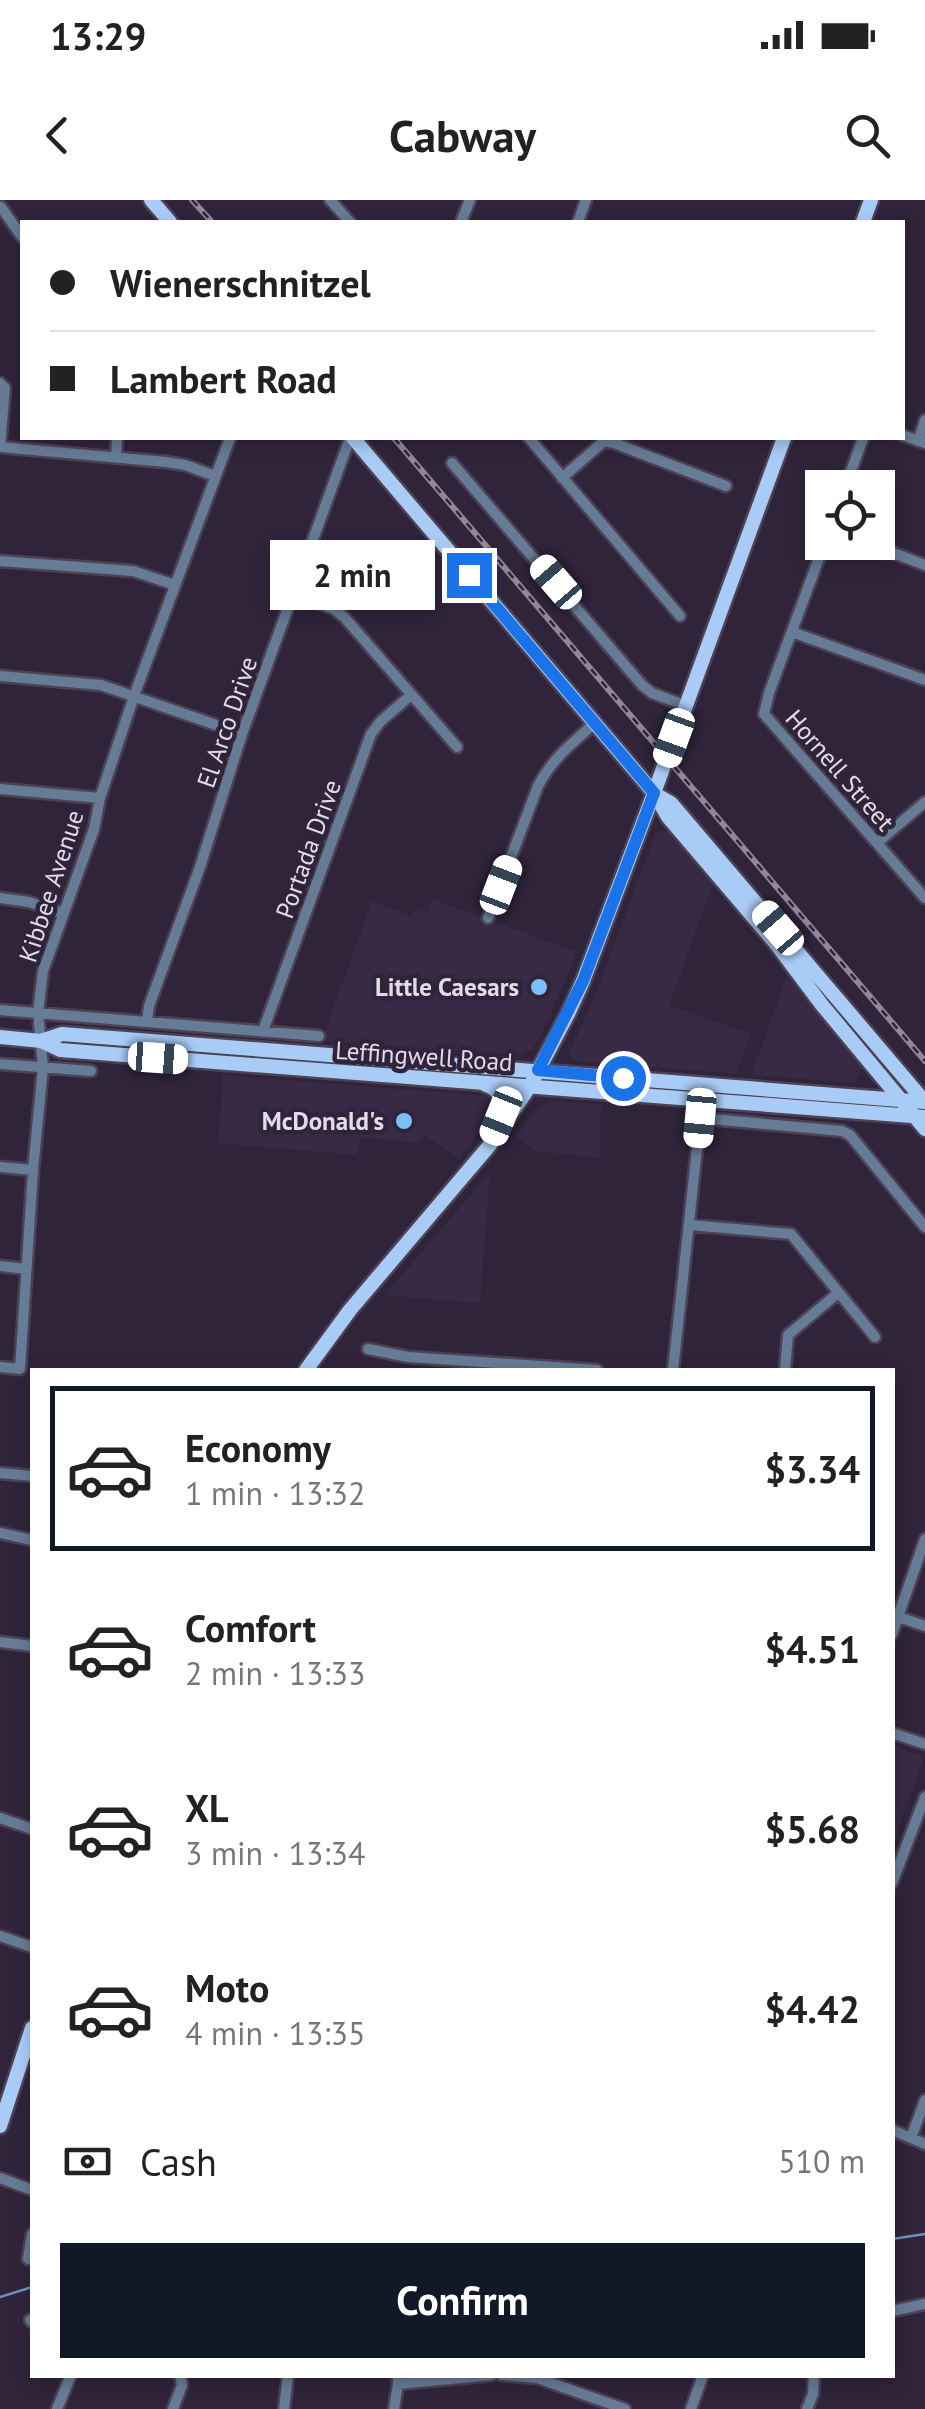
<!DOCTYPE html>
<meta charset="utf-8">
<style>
:root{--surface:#fff;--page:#f2f2f2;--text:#222;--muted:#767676;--line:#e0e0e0;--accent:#111827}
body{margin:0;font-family:"PT Sans",sans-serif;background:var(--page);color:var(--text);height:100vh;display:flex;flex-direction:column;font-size:38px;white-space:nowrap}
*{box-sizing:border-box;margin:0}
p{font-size:32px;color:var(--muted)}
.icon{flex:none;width:55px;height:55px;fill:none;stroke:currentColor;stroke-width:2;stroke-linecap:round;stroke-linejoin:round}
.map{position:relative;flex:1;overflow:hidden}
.drawer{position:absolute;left:30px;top:1168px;width:865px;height:1010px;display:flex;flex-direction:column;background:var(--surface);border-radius:0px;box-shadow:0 5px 15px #0003}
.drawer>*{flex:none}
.hud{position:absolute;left:20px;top:20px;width:885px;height:220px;border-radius:0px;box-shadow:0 5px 15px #0003;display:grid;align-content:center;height:220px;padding:0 30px;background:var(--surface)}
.fabs{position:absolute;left:805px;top:270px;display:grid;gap:20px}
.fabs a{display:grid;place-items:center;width:90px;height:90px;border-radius:0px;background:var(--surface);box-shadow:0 5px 15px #0003;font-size:50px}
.end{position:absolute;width:45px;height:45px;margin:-22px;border:12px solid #1a73e8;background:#fff;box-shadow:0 0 0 5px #fff}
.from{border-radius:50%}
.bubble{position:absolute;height:70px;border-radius:0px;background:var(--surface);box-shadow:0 5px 15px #0003;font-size:32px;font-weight:700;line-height:70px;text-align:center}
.car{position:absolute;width:30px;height:60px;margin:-30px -15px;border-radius:12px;box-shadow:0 0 8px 2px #0007;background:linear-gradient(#fff 24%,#345 0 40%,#fff 0 76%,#345 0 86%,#fff 0)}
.hud b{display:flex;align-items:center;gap:35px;height:95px;font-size:38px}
.hud b+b{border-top:2px solid var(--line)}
.hud i{width:25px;height:25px;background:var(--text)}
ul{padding:18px 0 0;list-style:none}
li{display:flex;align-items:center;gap:30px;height:165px;margin:0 20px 15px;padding:0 10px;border:5px solid transparent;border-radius:0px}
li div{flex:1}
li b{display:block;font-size:38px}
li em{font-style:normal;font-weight:700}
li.current{border-color:var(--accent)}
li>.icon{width:90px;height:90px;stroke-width:1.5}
.pay{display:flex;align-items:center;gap:25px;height:110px;padding:0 30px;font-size:38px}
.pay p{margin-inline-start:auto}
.action{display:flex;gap:20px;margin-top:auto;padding:20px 30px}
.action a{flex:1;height:115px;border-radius:0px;background:var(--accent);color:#fff;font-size:40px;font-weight:700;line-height:115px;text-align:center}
.status{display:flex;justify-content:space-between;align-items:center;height:70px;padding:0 50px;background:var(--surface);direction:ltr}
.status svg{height:28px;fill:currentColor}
header{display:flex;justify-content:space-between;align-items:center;height:130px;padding:0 30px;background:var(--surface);font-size:45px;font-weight:700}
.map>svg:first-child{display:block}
</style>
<div class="status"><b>13:29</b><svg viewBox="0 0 49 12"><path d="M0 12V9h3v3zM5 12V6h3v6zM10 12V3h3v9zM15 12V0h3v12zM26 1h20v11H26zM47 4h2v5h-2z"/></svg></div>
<header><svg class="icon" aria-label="back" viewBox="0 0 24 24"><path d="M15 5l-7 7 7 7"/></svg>Cabway<svg class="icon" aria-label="search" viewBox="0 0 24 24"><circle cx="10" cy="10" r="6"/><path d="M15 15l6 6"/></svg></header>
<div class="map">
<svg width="925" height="2209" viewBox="0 0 925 2209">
<rect width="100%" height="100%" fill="#2f2439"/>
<path fill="#382944" d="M668 631 713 684 669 805 751 834 736 874 574 861 569 852 591 806 656 632Z
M432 699 577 752 549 818 533 849 520 856 321 841 372 701 412 716 415 709 427 713Z
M787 775 863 867 855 883 751 875Z
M223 875 489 896 496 901V909L459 959 424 934 418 943 360 937 357 955 218 943Z
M553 901 601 904 600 958 536 951 516 936 537 908Z
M490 972 480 1103 385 1095Z
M893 1546 919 1555 923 1559 893 1646Z"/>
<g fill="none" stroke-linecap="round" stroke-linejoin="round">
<path stroke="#6a93bc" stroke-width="2.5" d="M892 2039 925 2034
M0 2097 32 2087"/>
<g stroke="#4c4155" stroke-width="15">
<path id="minor" d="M330 0 350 22
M1 7 22 37
M461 22 470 0
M578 22 586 0
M0 183 5 188 0 247
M902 235 925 243
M529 238 680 416
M918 241 925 220
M0 247 166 262 185 265 215 276
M116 257 117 238
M452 263 642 485 652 493 686 506
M562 278 604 241 614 243 726 286
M845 288 863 238
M825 342 769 493 764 514 925 698
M865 342 925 365
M0 361 133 371 175 385
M294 393 334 409 345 418 457 547
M792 432 925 480
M0 476 101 485 242 534
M0 589 100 598
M877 643 925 602
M0 698 29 702 62 713
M488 718 538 586C552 559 572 543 595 523
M0 810 319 836
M147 822 149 806 200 667 242 534 350 238
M263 831 371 534 381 521 411 495
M0 864 91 871
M700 918 842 931 850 935 925 1027
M0 967 33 970
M690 1025 791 1034 875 1137
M0 1066 26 1069
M368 1149 408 1157 597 1170
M0 1167 20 1169 33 970 43 867 38 813 43 771 94 629 100 598 134 496 230 238
M673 1170 704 884
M785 1170 788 1135 838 1093
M0 1273 32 1276
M0 1333 32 1340
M893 1415 925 1426
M892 1434 925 1339
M0 1442 32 1446
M892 1533 925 1544
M0 1618 32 1629
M892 1683 925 1597
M0 1736 32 1747
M892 1930 925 1944
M911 1938 925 1900
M0 1978 32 1990
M28 2059 32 2034
M892 2111 925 2104
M30 2120 32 2122
M501 2175 537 2178 625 2209
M398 2184 492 2175
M57 2209 71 2175
M173 2209 182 2185 180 2175
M284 2209 288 2175
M394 2209 398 2184V2175
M691 2209 703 2175
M807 2209 813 2194 814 2175"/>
</g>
<g stroke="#4c4155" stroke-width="19">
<path id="major" d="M151 0 170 22
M863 22 871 0
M353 238 654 593 668 617 777 745 822 805 925 929
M655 594 671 603 925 902
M0 837 41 841 60 850 925 917
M41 841 62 834 925 902
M484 884C506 892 505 908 497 926
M306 1170 350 1110 489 946 530 886 568 814 583 781 654 593 784 238
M0 1926 32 1828"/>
</g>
<use href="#minor" stroke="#667b95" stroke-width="10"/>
<use href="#major" stroke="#a9ccf7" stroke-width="14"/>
<g stroke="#908899" stroke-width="6">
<path id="rail" d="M192 0 212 22
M394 238 925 861"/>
</g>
<use href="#rail" stroke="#2f2439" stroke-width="2.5" stroke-dasharray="8" stroke-linecap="butt"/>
</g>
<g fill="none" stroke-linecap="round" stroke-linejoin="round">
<path stroke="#1a73e8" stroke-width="12" d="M469 375 654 593 583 781 538 870 623 878"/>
</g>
<g fill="#7dbef9" stroke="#2f2439" stroke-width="4">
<circle cx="539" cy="787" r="10"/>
<circle cx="404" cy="921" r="10"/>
</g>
<g text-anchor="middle" stroke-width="9" stroke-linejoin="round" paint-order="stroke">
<g font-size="25" fill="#e2dbe9" stroke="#2f2439">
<text transform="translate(227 522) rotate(-71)" y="9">El Arco Drive</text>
<text transform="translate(840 570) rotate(49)" y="9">Hornell Street</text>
<text transform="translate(308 649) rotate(-70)" y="9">Portada Drive</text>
<text transform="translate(51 686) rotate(-72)" y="9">Kibbee Avenue</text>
<text transform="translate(424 856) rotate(4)" y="9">Leffingwell Road</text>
</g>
<g font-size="25" font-weight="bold" fill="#e2dbe9" stroke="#2f2439" text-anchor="end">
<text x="519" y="796">Little Caesars</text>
<text x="384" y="930">McDonald's</text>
</g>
</g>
</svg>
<div class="fabs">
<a><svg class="icon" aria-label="locate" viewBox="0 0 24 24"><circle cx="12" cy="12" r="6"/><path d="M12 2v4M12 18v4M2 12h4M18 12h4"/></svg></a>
</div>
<i class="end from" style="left:623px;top:878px"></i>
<i class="end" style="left:469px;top:375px"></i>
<div class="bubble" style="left:270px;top:340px;width:165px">2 min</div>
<i class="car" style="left:556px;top:382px;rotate:319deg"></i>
<i class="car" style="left:674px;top:538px;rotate:200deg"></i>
<i class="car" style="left:501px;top:685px;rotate:21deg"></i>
<i class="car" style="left:778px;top:728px;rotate:319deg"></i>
<i class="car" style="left:158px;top:858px;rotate:94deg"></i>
<i class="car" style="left:501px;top:916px;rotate:202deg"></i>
<i class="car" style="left:700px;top:918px;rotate:185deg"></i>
<div class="hud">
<b><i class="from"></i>Wienerschnitzel</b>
<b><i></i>Lambert Road</b>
</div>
<section class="drawer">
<ul>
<li class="current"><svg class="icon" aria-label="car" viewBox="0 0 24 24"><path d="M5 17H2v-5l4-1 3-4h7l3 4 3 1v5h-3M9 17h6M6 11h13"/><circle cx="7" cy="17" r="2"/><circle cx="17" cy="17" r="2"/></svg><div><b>Economy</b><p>1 min · 13:32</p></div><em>$3.34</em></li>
<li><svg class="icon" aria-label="car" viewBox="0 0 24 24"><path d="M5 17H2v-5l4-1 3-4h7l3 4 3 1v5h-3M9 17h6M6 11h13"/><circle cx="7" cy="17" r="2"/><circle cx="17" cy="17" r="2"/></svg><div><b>Comfort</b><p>2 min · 13:33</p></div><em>$4.51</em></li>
<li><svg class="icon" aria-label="car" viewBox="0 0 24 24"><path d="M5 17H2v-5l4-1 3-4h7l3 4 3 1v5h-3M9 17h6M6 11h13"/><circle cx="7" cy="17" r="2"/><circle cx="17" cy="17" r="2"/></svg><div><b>XL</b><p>3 min · 13:34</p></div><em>$5.68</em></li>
<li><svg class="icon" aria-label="car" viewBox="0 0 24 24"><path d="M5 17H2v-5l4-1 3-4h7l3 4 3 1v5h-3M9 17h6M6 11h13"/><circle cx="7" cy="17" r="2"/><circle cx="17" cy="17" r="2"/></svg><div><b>Moto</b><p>4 min · 13:35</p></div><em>$4.42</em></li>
</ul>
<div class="pay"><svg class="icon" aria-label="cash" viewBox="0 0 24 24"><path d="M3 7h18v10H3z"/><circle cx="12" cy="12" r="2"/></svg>Cash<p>510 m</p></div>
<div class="action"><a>Confirm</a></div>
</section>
</div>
